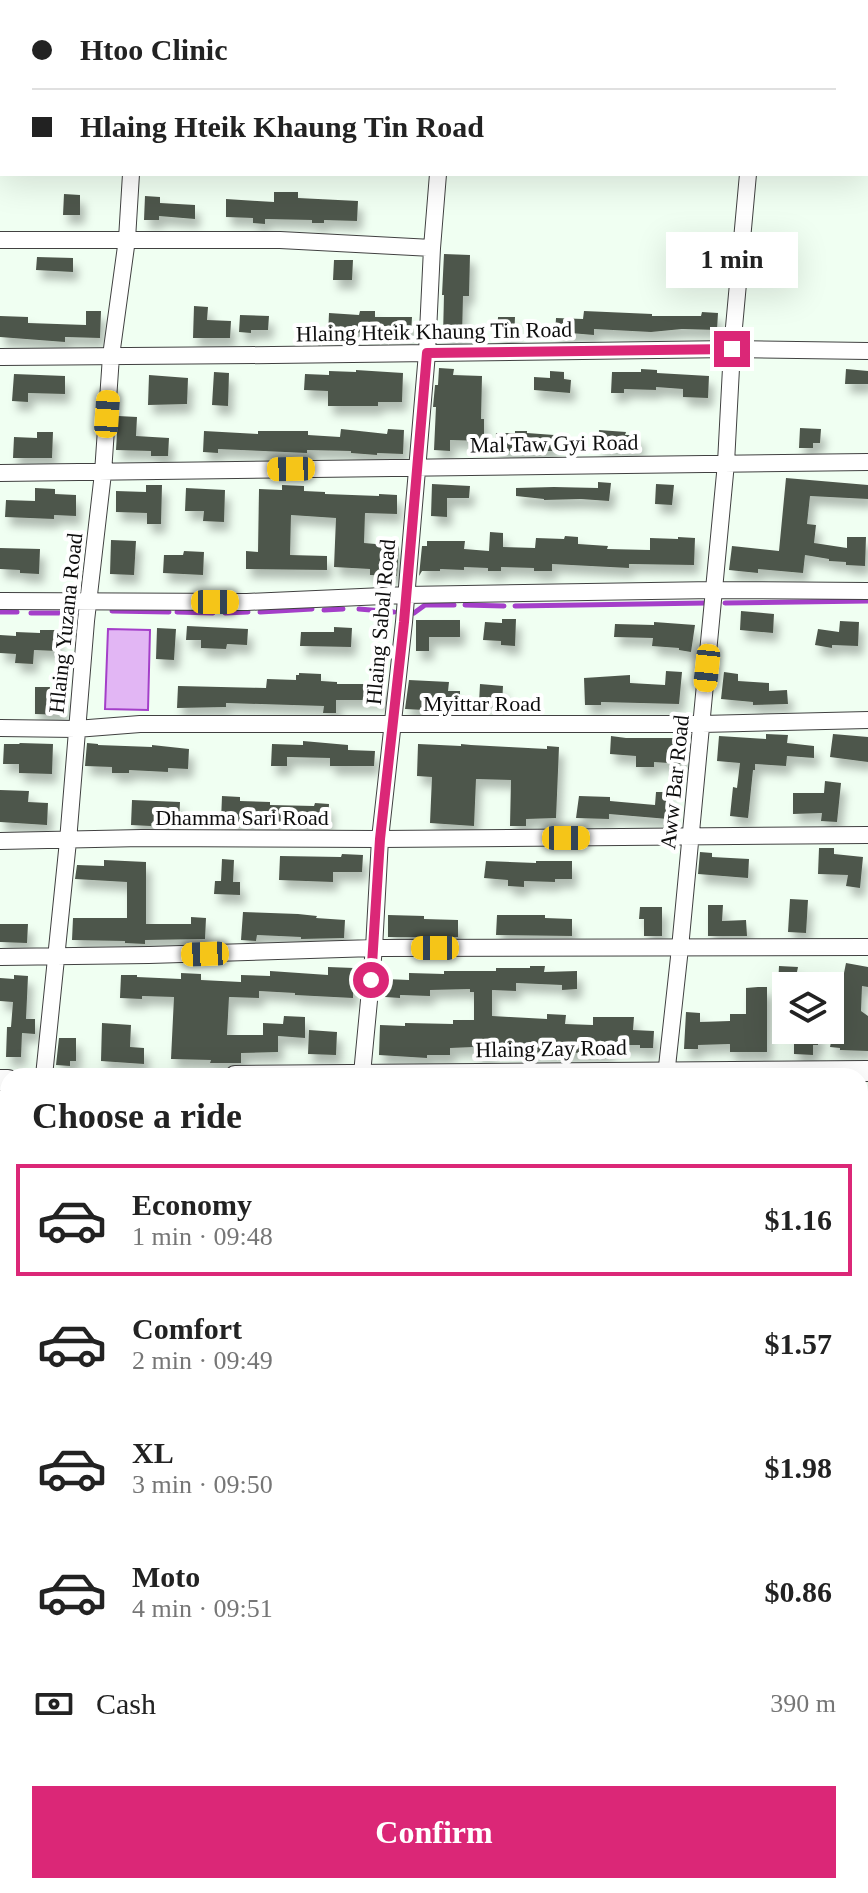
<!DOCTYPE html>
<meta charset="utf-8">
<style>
:root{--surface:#fff;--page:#f6f6f6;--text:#222;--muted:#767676;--line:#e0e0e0;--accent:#db2777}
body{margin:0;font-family:Georgia,serif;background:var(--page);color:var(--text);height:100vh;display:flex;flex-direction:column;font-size:30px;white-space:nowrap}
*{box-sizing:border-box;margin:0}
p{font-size:26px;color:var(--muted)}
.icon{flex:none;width:44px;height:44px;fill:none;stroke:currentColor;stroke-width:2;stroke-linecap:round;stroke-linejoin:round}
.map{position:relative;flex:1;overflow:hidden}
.side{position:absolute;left:0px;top:1068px;width:868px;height:826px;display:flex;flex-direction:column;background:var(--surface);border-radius:24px 24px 0 0;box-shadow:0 8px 32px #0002}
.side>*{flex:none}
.hud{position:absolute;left:0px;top:0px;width:868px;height:176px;box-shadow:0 8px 32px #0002;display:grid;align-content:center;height:176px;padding:0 32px;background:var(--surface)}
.buttons{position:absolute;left:772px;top:972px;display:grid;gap:16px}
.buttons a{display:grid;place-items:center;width:72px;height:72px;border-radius:0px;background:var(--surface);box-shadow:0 8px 32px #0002;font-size:40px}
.end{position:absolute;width:36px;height:36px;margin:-18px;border:10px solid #db2777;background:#fff;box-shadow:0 0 0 4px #fff}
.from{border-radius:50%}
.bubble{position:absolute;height:56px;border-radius:0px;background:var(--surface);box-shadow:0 8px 32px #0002;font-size:26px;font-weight:700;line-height:56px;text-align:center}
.car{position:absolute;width:24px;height:48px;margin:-24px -12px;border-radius:10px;box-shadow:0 0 6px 2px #0007;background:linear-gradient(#f5c518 24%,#345 0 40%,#f5c518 0 76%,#345 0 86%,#f5c518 0)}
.hud b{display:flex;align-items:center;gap:28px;height:76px;font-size:30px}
.hud b+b{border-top:2px solid var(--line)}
.hud i{width:20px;height:20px;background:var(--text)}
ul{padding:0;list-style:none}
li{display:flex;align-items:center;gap:24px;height:112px;margin:0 16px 12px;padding:0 16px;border:4px solid transparent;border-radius:0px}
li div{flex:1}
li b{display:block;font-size:30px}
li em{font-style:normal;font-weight:700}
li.on{border-color:var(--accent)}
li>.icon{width:72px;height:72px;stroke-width:1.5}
h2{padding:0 32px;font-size:36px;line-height:96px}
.pay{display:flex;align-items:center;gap:20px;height:88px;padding:0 32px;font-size:30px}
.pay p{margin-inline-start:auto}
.cta{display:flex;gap:16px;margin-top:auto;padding:16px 32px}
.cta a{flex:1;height:92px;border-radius:0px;background:var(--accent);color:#fff;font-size:32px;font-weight:700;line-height:92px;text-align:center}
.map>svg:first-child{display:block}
</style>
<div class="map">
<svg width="868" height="1893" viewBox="0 0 868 1893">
<defs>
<filter id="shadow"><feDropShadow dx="5" dy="9" stdDeviation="4" flood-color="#0004"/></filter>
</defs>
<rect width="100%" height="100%" fill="#f0fff2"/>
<path fill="#d0f4d9" d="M0 0H868V43H866V2H2V55H0Z"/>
<path fill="#e2b6f4" stroke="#a43fc9" stroke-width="2" d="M108 629 150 630 148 710 105 709Z
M398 1886H548L547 1893H396Z"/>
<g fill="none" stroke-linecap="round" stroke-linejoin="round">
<path stroke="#a43fc9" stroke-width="5" d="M725 603 868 601
M465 605 504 606
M515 606 706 603
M359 609 394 612
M324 610 343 609
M112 611 169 612
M0 612H17
M177 612 213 613
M260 612 312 609
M31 613H80
M225 613 248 612
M414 613 425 605H454"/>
</g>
<path fill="#4e564b" filter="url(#shadow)" d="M274 192H298V198L358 201 357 221 324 220V223H312V220L265 219V224L253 223V218L226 217V199L274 202Z
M64 194 80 195V215H63Z
M145 196 160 197V203L195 205V219L159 216V220H144Z
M444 254 470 255 469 296H463L462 336H443L444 295H442Z
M37 257 73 258V272L36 270Z
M334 260H353L352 280H333Z
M194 306 208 307 207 320 231 321 230 338H193Z
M86 311H101L100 338 65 337V342L0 337V316L28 317V323L86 325Z
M360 311H375V317H412L411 334 345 332 344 337 328 336 329 313 359 315Z
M584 311 652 314V316H701L702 312 718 313 717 330 682 329 651 332 594 329V335L570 333V336L555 335 556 318 583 319Z
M240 315 269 316 268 330H251V333L239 332Z
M498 317H515L514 339 497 338Z
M439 368 454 369 453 375 482 376 481 419H484V441L450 440V451L434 450 436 407H433L435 385H438Z
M641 369 657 370V373L709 376 708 398 683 397V389L656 387V390L624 389V393H611L612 372H641Z
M846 369 868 371V384H845Z
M356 370 403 373 402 402H378V406H328V391L304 390 305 374 329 375V371L356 372Z
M550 371 564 372V379L571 380 570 393 534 390V377L550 378Z
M214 372 229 373 228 406 212 405Z
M14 374 65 376V394L28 393V402L12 401Z
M149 375 188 378 187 404 148 405Z
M118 416 137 417 136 436 169 438 168 456H151V451L116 450Z
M800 428 821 429 820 443H813V448H799Z
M341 429 387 434 388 429 404 430 403 454 377 453V455L351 453V451L307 450V453L218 449V453L203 452 204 431 258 434V431H308V435L340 437Z
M599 430 626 432 625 435H640L639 450 598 448Z
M515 431H527V433L554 435V451H540V453L495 450 496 433H515Z
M37 432H53L52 458H13L14 437 37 438Z
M786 478 868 485V499L810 496 807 524 816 525 814 543 847 548V537H866L865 566 846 565V562L829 561V559L805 555 803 573 758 569V573L729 570 732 546 779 551Z
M598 482 611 483 609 501 581 499 544 500V499L516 496V488L554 487 598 488Z
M432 484 470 486 469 498H447V517L431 516Z
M656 484 674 485 672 505 655 504Z
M146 485H162L161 524H147V513L116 512V491L146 492Z
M282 485 304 486V491L325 492V494L379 496V494L397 495V514L365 513 364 543 399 546 397 576 370 575V569L334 567 336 518 291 515 290 555 327 556V570L246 569V551L258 552 259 489 282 490Z
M35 488 55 489V494L76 495V516L54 515V519L5 517 6 500 35 501Z
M186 488 225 490 224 522 203 521 204 511H185Z
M490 532 503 533V547L535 548 536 538 564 539 565 536 578 537V544L608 546 607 549 650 550V538L678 539V537L695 538 694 565 629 564V568L552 564V571H534V568L501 567V571H488V568L464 567V570L440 569V571H422L419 576 422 546H427V541H465L464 549 489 551Z
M111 540 136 541 134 575 110 574Z
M0 548 40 549 39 574 20 573V570L0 569Z
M184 551 204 552 203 575 163 573 164 555H183Z
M741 611 774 614 773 633 740 630Z
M502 619H516L515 646 501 645V641L483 640 485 622 502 623Z
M416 620H460V637H429V651H416Z
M840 621 859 622 858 646 832 645V648L815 645 818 629 839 632Z
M654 622 695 625 691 652 679 650V648L652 646 653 638 614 637 615 624 654 625Z
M187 626 248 629 247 645 227 644 226 649 201 648V640H186Z
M334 627 352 628 351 647 300 646 301 632H334Z
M157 628 176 629 174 660 156 659Z
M40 630H58L57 651 34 650 33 664 15 663 16 654 0 653V635L16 636V632L40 633Z
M666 671 682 672 679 704 601 702V705H585L584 678 630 675V683L665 685Z
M724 672 738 674V681L769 683V691L787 690 788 704 753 705V702L721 699Z
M299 673 321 674V681L337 682V684H386L384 700H336V713H323L324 706 226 703V707L177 708 178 686 266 688 267 679 296 680V675H299Z
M409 680 449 682 448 691H460V707L424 706V710L405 709Z
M480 684 503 686 502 705 479 703Z
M35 687H50L49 693 64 694 63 715 35 714Z
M766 734 788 735 787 743 814 746V758L787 756 786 766 755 764V770H753L748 818 730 816 733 787 737 788 740 763 717 761 719 736 766 739Z
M833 734 868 737V762L830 757Z
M611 736 626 738H684L683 764 654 762V767H636V756L610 754Z
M303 741 348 745V750L375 751 374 766H330V758L287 757V766H271L272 744 303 745Z
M20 743 53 744 52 774 19 773V764H3L4 744H19Z
M87 743 98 744V745L152 747V745L189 749 188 769 168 768V772L129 770V773H112V767L85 766Z
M418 744 461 746V744L471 745 547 749V746L559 747 556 818 526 819V826H510L511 780 476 779 474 826 430 823 432 777 417 776Z
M825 781 841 783 837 822 821 821 822 813 793 814V793H824Z
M0 790 29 791 28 802 48 803 47 825 0 822Z
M656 792H670L668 819 609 814V819L576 818 579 796 610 797V801L655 805Z
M222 796 240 797V801L270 802V805L314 806 315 803 329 804 328 826 255 824V822L221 821Z
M132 800 180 802 179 824 151 823V826L131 825Z
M819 848H834V854L863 857 860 888 846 886 848 875 818 874Z
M700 852 712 853V857L749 859 748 878 698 874Z
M342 854 363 855 362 872H333V882L279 880 280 856 341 857Z
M222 859 234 860 233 882H240V895L214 894 215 881H221Z
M104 860 146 862V924H191V917L206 918 205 939 145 940V944L125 943V941L72 940 73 918H127V882L75 879 77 865 104 866Z
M486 861 536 863V861H572V879H555V882L524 881V887L508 886V880L484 878Z
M790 899 808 900 806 933 788 932Z
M708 905H723L722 921 746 920 747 936H708Z
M640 907H662V936H644V919H639Z
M243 912 298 914 317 916 316 918 345 920 344 938 301 939V937L257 935 256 941 241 940Z
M388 915 424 916V919L458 920V937H388Z
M497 915H545V918L572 919V936L496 935Z
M0 924H28L27 943 0 942Z
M846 963 868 967V987L862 986 861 1011 868 1016V1051L840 1050V1048L830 1047 837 1012 841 1013V988Z
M530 966H545L544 972 577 971V989L562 990V985L516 983V991L492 990V1016L547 1019V1014L566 1015 565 1024 593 1025V1017H634L633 1030 654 1031 653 1048H640V1045H609V1053H588L521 1052 522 1050 492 1048V1054H474V1047L450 1048V1055H427V1058L379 1055 380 1025 405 1026V1023L453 1024V1020H474V992H470V989L430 990V996L400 995V998L385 997V979L409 980V973L444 974V971H496V968H530Z
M779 966 798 967 797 972H818V986H778Z
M328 967 354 968 353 998 295 995V993L259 991V998L229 997 227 1035H263V1023L283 1024 284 1016 305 1017V1038L278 1036V1052L241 1053V1063H210L211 1060 171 1059 174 997 142 996V999L120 998 121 975H137V977L181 979V973L201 974V980L241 982V975L270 976V971L328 975Z
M14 975 28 976 26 1019H35V1034L22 1033 21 1057H6L7 1027H11L13 1002 0 1001V978L14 979Z
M758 987H767V1052H730V1044L698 1045V1049H684L686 1012 700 1013V1022L730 1021V1014H746V988Z
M102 1023 131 1025 130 1047 144 1048V1064L101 1061Z
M309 1030 337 1032 336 1055 308 1054Z
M794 1030H818V1045H813V1055L794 1054Z
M59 1038H76V1061H70V1066L56 1065Z"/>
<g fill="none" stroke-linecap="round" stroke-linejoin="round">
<g stroke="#414141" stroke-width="18">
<path id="minor" d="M404 0 405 2
M866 97H868
M0 112H2
M0 240H280L432 248
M0 357 273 355 732 349 868 351
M0 473 868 462
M0 601 247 602 406 595 714 590 868 591
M0 728 76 729 140 724H702L868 720
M0 841 142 838 380 839 868 835
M0 957 149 955 374 948 868 947
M362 1074 374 948 380 839 404 622 427 353 432 248 438 174
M44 1076 68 841 86 621 103 473 111 356 127 239 131 174
M666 1076 680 948 726 463 732 349 748 174
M860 1181H868
M0 1198 8 1197
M860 1287H868
M0 1297H8
M860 1402H868
M0 1413H8
M0 1526H8
M860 1548 868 1436
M0 1621H8
M860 1660 868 1661
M0 1761H8
M860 1767 868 1768
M0 1861 8 1862
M860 1868 868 1869
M217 1886 279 1893
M133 1893 134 1886
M349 1893 350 1886
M589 1893V1886
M821 1893 822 1886"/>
</g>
<g stroke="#414141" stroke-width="22">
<path id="tertiary" d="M235 1076 868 1071
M0 1080H8"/>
</g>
<use href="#minor" stroke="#fff" stroke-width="16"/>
<use href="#tertiary" stroke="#fff" stroke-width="20"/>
</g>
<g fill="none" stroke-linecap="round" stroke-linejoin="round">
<path stroke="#db2777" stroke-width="10" d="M371 980 380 839 404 622 427 353 732 349"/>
</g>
<g text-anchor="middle" stroke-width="8" stroke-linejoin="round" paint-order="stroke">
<g font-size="22" fill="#0e0e0e" stroke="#fff">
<text transform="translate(434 331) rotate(-1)" y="8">Hlaing Hteik Khaung Tin Road</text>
<text transform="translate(554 443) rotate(-1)" y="8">Mal Taw Gyi Road</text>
<text transform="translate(380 622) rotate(-85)" y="8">Hlaing Sabal Road</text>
<text transform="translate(65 623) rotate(-84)" y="8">Hlaing Yuzana Road</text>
<text x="482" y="711">Myittar Road</text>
<text transform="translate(674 782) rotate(-84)" y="8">Aww Bar Road</text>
<text x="242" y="825">Dhamma Sari Road</text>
<text transform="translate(551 1048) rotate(-1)" y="8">Hlaing Zay Road</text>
</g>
</g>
</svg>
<div class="buttons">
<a><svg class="icon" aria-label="layers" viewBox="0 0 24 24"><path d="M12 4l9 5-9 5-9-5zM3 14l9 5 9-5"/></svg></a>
</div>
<i class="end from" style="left:371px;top:980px"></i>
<i class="end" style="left:732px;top:349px"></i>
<div class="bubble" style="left:666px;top:232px;width:132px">1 min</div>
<i class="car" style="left:107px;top:414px;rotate:4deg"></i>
<i class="car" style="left:291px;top:469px;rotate:269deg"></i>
<i class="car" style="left:215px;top:602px;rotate:90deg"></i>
<i class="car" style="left:707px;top:668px;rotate:186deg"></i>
<i class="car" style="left:566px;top:838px;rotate:90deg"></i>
<i class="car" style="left:435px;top:948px;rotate:270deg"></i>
<i class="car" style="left:205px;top:954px;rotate:268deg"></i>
<div class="hud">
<b><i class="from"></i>Htoo Clinic</b>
<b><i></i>Hlaing Hteik Khaung Tin Road</b>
</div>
<section class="side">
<h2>Choose a ride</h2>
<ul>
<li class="on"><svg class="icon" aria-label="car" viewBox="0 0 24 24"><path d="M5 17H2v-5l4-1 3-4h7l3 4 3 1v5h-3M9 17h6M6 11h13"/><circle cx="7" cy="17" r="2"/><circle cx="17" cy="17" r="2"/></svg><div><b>Economy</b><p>1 min · 09:48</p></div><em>$1.16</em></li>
<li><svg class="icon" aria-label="car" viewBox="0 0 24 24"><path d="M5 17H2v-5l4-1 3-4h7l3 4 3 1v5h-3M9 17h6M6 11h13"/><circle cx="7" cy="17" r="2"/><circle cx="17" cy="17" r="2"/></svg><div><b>Comfort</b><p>2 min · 09:49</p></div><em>$1.57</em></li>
<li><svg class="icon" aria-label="car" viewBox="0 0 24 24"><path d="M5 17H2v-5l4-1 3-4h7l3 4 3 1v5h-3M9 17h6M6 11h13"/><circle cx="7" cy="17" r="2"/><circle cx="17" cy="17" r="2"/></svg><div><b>XL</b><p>3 min · 09:50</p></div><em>$1.98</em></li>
<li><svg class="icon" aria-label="car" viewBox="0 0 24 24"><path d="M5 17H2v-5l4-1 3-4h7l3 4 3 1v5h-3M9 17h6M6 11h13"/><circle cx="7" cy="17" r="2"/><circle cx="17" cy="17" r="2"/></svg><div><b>Moto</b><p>4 min · 09:51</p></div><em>$0.86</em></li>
</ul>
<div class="pay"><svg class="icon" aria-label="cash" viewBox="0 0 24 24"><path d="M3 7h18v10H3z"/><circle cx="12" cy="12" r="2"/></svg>Cash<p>390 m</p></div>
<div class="cta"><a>Confirm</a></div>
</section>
</div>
